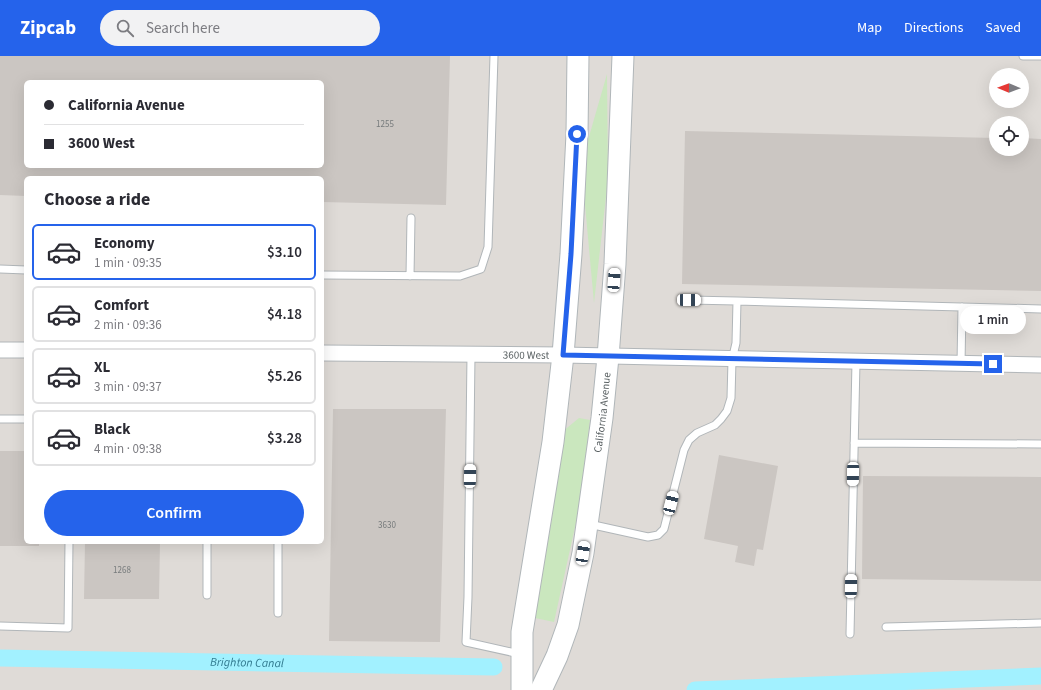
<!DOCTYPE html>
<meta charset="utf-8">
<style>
:root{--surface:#fff;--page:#f2f2f3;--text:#2b2b33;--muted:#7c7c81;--line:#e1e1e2;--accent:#2563eb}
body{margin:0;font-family:"Source Sans 3",sans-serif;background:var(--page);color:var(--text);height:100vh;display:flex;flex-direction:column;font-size:15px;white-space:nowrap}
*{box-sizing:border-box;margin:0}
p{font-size:13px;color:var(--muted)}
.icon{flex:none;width:22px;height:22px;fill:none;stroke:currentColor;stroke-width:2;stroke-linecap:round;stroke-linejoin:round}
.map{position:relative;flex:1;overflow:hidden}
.details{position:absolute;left:24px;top:120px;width:300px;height:368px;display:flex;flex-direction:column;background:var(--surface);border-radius:6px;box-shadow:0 4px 16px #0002}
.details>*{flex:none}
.guide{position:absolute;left:24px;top:24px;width:300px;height:88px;border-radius:6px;box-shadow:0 4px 16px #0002;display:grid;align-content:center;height:88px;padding:0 20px;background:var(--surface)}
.needle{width:26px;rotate:271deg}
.buttons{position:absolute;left:989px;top:12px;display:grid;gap:8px}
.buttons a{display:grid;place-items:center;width:40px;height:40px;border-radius:50%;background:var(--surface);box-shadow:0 4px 16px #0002;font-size:20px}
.end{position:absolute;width:18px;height:18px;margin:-9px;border:5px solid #2563eb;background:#fff;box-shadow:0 0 0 2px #fff}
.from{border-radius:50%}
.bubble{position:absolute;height:28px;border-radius:14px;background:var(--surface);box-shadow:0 4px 16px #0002;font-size:13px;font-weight:600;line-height:28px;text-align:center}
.car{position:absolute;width:12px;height:24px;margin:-12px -6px;border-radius:5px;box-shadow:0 0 3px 1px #0007;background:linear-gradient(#fff 24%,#345 0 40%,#fff 0 76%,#345 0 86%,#fff 0)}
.guide b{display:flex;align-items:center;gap:14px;height:38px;font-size:15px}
.guide b+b{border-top:1px solid var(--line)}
.guide i{width:10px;height:10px;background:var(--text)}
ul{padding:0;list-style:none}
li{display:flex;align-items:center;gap:12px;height:56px;margin:0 8px 6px;padding:0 12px;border:2px solid var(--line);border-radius:6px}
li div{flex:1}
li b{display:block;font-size:15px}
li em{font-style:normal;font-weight:600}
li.active{border-color:var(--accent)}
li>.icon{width:36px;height:36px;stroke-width:1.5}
h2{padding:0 20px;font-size:18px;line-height:48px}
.primary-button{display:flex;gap:8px;margin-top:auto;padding:8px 20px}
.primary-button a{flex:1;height:46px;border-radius:24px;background:var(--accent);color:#fff;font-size:16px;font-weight:600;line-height:46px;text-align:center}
header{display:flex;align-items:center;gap:24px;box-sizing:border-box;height:56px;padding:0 20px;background:var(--accent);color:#fff}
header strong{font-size:19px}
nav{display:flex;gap:22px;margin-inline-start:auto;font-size:14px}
.search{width:280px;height:36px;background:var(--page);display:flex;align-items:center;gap:10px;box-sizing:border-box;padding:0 14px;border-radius:22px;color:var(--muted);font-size:15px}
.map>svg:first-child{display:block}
</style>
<header>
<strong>Zipcab</strong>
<div class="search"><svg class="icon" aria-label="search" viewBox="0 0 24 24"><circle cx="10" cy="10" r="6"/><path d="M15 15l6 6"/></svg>Search here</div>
<nav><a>Map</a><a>Directions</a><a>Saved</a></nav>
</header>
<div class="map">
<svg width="1041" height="634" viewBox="0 0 1041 634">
<rect width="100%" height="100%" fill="#eee9e3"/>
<path fill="#dfdbd7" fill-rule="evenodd" d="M0 0H1041V634H0ZM996 19H1022V45H996ZM26 26H322V110H26ZM996 67H1022V93H996ZM26 122H322V486H26Z"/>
<path fill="#cae7be" d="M607 18 608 123 594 247 584 138 586 91Z
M579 362 590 364 579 453 554 566 535 562 552 462 562 376Z"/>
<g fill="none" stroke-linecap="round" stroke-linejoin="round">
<g stroke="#a2f1ff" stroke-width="17">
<path id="s1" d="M0 602 494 611"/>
<path d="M695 634 1041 620"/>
</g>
</g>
<path fill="#cbc6c2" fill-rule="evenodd" d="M0 0H450L446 149 322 146V122H26V140L0 139ZM26 26H322V110H26Z
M685 75 996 82V93H1022V82L1041 83V235L682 228Z
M333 353H446L440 586 329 585Z
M0 395H26V486H39V490H0Z
M719 399 778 410 763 494 757 493 754 510 735 506 738 490 704 483Z
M863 420 1041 421V525L862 523Z
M85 486H160L159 543H84Z"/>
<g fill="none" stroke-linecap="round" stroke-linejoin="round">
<g stroke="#b1b6b9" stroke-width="9">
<path id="lane" d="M1023 0H1041
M0 213 26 214
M322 219 460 220 481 213 488 191 494 0
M410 220 411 162
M737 245 1041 253
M471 299 468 541 466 586 520 598
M961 308 962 251
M0 363H26
M854 387 1041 388
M589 468 648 481 658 479 664 473 684 394 689 384 697 377 715 369 721 363 727 355 731 342 732 304 736 287 737 245 689 244
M278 486V557
M207 539V486
M0 570 68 572 69 486
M886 571 1041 567
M850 578 856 306"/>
</g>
<g stroke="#b1b6b9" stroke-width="17">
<g id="street">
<path d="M0 294H26"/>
<path id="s2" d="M322 297 563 299 1041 309"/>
</g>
</g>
<g stroke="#b0b6b9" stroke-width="23">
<g id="secondary">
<path d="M522 634V576L553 386 563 299 571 198 577 78 578 0"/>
<path id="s3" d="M541 634 557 600 568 569 583 497 602 362 608 301 615 208 623 0"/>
</g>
</g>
<use href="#lane" stroke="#fff" stroke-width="7"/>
<use href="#street" stroke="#fff" stroke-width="15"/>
<use href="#secondary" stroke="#fff" stroke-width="21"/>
</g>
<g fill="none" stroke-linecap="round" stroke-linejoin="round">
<path stroke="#2563eb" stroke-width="5" d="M577 78 571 198 563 299 993 308"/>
</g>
<g text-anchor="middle" stroke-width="3.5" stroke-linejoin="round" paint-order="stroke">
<g font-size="9" fill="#777b7c">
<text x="385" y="71">1255</text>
<text x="387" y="472">3630</text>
<text x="122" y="517">1268</text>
</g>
<g font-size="11" fill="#5b6264" stroke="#fff">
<text dy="4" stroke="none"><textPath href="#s2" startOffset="204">3600 West</textPath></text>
<text dy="4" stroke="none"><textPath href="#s3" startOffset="286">California Avenue</textPath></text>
</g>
<g font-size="12" font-style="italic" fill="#327b90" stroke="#fff">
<text dy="4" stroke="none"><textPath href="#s1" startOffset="247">Brighton Canal</textPath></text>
</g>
</g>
</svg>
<div class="buttons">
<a><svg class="needle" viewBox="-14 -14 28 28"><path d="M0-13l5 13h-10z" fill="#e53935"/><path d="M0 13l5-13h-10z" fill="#7c7c81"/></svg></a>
<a><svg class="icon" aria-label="locate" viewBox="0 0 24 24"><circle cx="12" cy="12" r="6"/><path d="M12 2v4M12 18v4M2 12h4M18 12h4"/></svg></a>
</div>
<i class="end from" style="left:577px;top:78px"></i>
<i class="end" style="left:993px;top:308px"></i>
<div class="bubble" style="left:960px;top:250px;width:66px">1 min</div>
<i class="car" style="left:614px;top:224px;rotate:4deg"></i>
<i class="car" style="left:689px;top:244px;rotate:91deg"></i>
<i class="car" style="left:853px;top:418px;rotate:181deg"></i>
<i class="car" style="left:470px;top:420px;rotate:1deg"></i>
<i class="car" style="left:671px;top:447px;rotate:14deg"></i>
<i class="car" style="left:583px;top:497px;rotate:9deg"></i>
<i class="car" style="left:851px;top:530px;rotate:1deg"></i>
<div class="guide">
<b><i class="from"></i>California Avenue</b>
<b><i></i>3600 West</b>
</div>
<section class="details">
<h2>Choose a ride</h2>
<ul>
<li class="active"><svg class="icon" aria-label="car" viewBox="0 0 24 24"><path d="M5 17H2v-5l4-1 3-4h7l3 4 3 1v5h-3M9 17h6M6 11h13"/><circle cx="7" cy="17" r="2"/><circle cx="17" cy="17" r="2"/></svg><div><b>Economy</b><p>1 min · 09:35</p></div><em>$3.10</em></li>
<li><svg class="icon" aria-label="car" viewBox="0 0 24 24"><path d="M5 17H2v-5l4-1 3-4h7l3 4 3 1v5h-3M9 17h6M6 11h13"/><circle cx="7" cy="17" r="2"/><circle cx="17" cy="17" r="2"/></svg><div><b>Comfort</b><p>2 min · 09:36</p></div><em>$4.18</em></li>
<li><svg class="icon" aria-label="car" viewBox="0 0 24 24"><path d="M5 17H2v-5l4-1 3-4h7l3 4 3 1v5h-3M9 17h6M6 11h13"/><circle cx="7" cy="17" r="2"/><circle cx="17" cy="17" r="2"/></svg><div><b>XL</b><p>3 min · 09:37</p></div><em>$5.26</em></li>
<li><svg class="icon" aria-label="car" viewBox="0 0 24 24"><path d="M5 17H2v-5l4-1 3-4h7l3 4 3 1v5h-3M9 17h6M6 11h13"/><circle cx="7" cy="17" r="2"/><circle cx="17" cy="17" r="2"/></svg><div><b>Black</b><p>4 min · 09:38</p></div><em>$3.28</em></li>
</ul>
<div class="primary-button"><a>Confirm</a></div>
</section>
</div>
